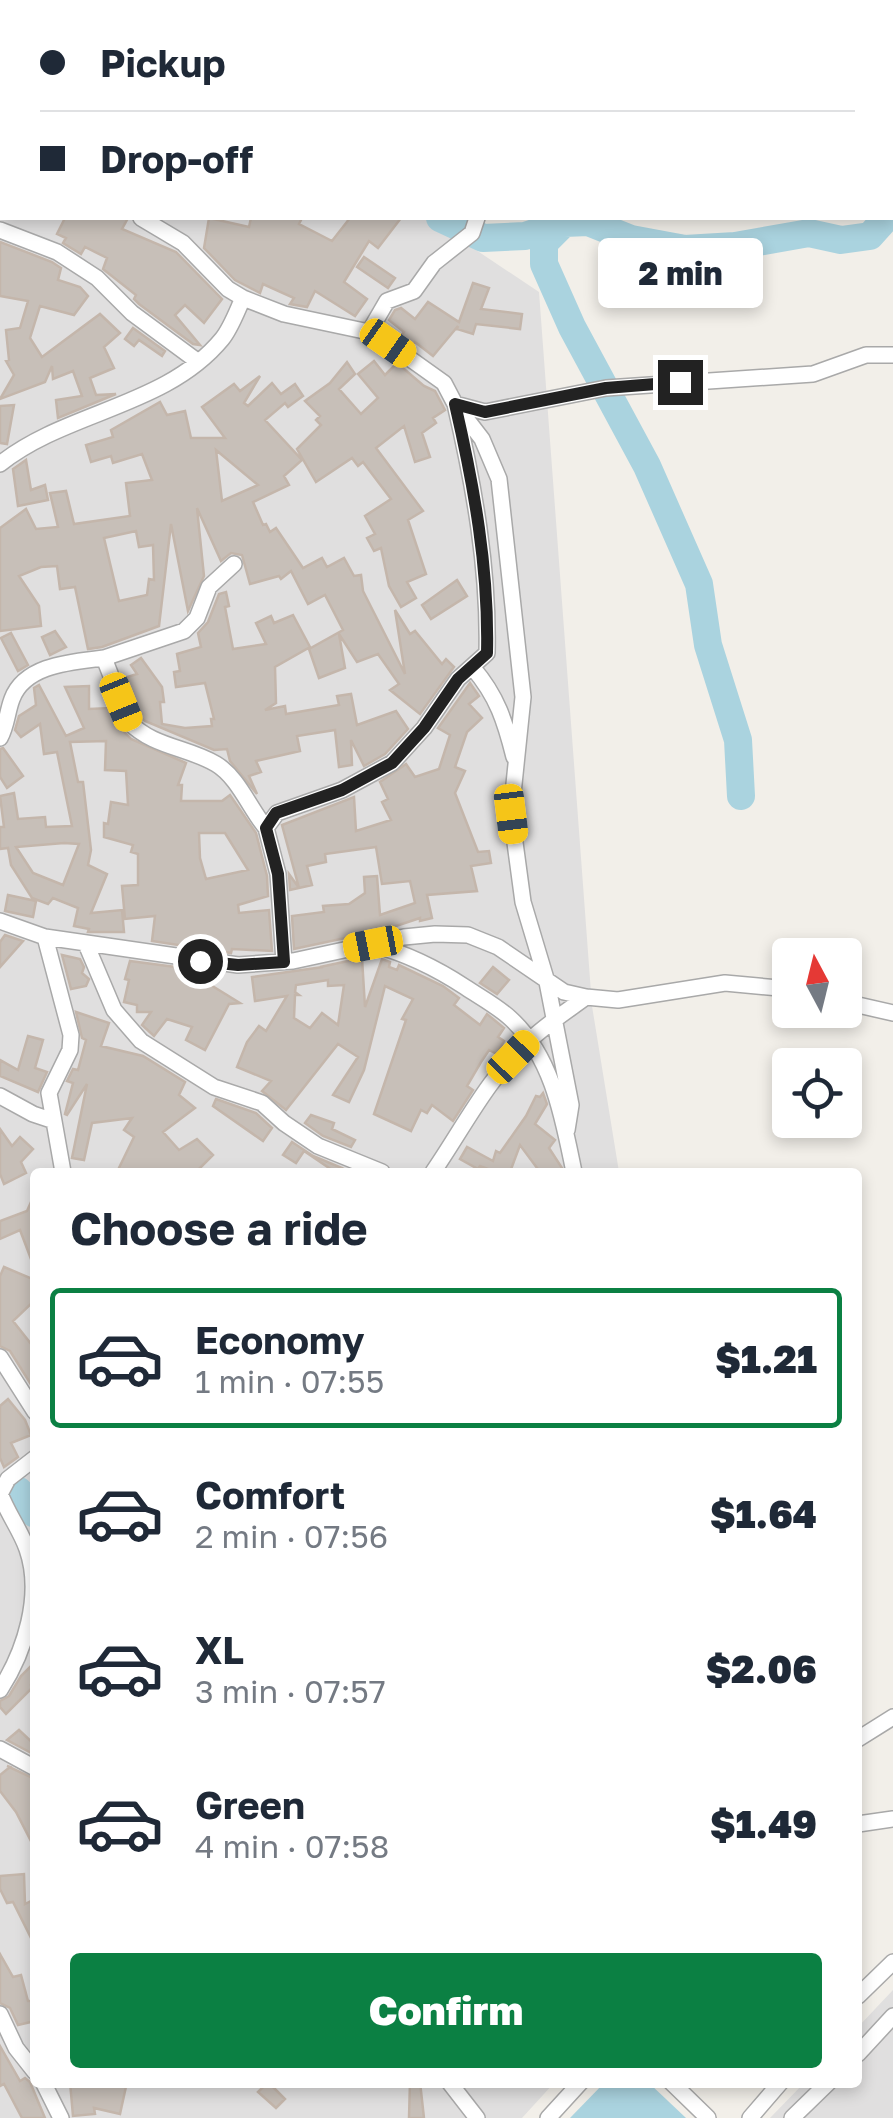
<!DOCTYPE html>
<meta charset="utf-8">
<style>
:root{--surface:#fff;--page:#f2f2f3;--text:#1f2937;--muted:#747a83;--line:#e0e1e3;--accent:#0b8043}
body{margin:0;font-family:"Golos Text",sans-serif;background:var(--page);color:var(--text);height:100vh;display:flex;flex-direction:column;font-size:38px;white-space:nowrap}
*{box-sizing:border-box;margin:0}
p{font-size:32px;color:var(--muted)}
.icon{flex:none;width:55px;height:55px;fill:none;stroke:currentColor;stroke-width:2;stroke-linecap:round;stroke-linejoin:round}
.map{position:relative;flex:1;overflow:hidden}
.sheet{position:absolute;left:30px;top:1168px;width:832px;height:920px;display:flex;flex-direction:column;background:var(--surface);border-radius:10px;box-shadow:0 5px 15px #0003}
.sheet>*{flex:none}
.top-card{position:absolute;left:0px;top:0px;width:895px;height:220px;box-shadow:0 5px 15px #0003;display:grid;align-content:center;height:220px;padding:0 40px;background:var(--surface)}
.needle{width:65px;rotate:353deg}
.fabs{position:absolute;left:772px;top:938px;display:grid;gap:20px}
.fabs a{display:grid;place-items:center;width:90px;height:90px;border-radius:10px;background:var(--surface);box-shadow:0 5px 15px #0003;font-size:50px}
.end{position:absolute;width:45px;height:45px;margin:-22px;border:12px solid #222;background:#fff;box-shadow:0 0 0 5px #fff}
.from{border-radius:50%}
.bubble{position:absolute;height:70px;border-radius:10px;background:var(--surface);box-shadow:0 5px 15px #0003;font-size:32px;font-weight:800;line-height:70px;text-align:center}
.car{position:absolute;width:30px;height:60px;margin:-30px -15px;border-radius:12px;box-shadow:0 0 8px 2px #0007;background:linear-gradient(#f5c518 24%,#345 0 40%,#f5c518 0 76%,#345 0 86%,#f5c518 0)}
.top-card b{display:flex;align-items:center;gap:35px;height:95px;font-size:38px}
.top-card b+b{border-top:2px solid var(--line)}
.top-card i{width:25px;height:25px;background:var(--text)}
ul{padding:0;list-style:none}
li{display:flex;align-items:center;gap:30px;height:140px;margin:0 20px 15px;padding:0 20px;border:5px solid transparent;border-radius:10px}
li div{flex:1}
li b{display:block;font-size:38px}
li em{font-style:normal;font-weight:800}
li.active{border-color:var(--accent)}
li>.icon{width:90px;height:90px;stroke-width:1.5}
h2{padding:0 40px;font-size:45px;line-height:120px}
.button{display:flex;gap:20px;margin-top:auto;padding:20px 40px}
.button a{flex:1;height:115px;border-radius:10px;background:var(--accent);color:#fff;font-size:40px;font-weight:800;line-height:115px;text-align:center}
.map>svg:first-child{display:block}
</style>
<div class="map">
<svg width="893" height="2118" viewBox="0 0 893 2118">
<rect width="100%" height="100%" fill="#f2efe9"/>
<path fill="#e0dfdf" d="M0 0 126 2H2V218H428L539 292 592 1006 619 1172H35V2082L554 2083 522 2118H0Z
M893 1990V2118H770L804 2083 858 2082V2027Z"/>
<path fill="#aad3df" d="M605 2082 649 2083 686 2118H570Z"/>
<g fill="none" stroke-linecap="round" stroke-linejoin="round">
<path stroke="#aad3df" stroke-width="28" d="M0 80 2 81
M440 218 483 238 525 236 564 223 588 222 631 239 685 249 735 246 809 233 841 240 870 236 886 218
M564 223 544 243V264L572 327 647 466 699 584 708 645 738 740 741 796
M19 1491 35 1514"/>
</g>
<path fill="#c7bfb8" stroke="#c4b6ab" stroke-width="2.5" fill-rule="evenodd" d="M65 218H128L122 229 176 252 222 299 204 323 185 305 175 315 200 345 193 344 139 304 134 299 136 295 103 269 107 258 85 247 81 254 63 243 66 238 57 234Z
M209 218 249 227 251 218H302L299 224 332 241 350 218H401L378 248 369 241 344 282 367 299 355 316 315 291 307 307 290 304 294 298 263 284 260 293 235 280 204 248Z
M0 242 52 262 61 268 58 280 80 287 88 296 74 315 40 306 30 338 42 357 100 314 120 333 104 347 114 368 90 378 96 395 116 394 58 418 56 400 82 396 73 371 53 379 52 366 45 382 0 399 14 375 6 361 9 360 6 330 20 328 28 301 0 296Z
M364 257 395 278 388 288 357 267Z
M473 283 489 288 481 309 522 314 520 329 476 324 473 334 457 329 458 326 433 356 415 342 411 346 400 337 404 332 389 320 395 310 401 308 415 319 428 302 459 322Z
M133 328 165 351 162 356 139 340 134 346 125 339Z
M374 361 385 375 397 363 424 386 435 391 445 410 433 418 436 423 422 433 430 457 415 462 404 426 376 448 423 511 408 520 426 574 407 582 416 598 401 607 389 586 381 548 374 551 367 538 375 534 365 516 391 499 363 462 358 466 352 458 316 482 297 449 321 425 316 420 320 416 305 401 330 383 347 362 355 374 339 389 361 414 378 398 358 374Z
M260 376 244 403 248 406 272 383 281 394 295 384 303 396 288 407 285 403 265 420 302 460 284 476 289 485 253 502 263 525 266 524 270 532 276 528 303 568 322 558 327 567 344 558 354 576 361 575 363 591 405 674 395 610 410 634 415 631 442 664 446 659 454 667 420 714 390 690 399 684 378 654 357 662 339 634 345 668 319 678 309 649 343 630 325 595 308 604 291 571 281 579 279 576 250 584 242 555 231 553 221 561 197 508 204 576 188 611 171 524 159 626 102 647 88 649 75 587 60 589 57 566 41 567 19 576 39 606 41 626 0 631V528L26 509 36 529 58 527 50 493 66 491 74 524 130 516 126 483 152 480 142 454 113 463 111 456 91 462 86 445 113 437 111 430 160 402 167 415 185 411 191 438H225L202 407 234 384 240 391ZM216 450 258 485 222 501ZM136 531 139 547 153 545 154 580 149 579 147 595 119 601 104 538Z
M14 405 7 444 0 443V406Z
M26 460 31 490 45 485 48 500 18 506 13 469Z
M457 580 467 596 431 619 422 605Z
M226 592 229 606 225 607 233 649 266 644 256 623 271 616 274 623 293 615 310 647 275 667 276 703 265 710 285 706 286 714 339 705 337 696 351 694 357 725 396 711 408 729 385 754 364 766 351 740 352 765 339 767 335 730 297 736 300 751 256 761 261 772 249 776 257 794 230 761 227 749 214 750 145 721 138 715 124 678 137 674 131 665 141 658 162 687 164 702H160L162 724 185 728 212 726 211 719H214L205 683 176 687 174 672 180 671 177 654 201 647 198 633 208 622 219 594Z
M55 631 66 647 50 655 42 637Z
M11 633 28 665 18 671 1 638Z
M470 683 479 696 469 704 482 718 467 732 455 767 465 771 455 793 478 852 489 851 491 863 471 866 477 891 427 895 432 918 420 921V918L387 929 294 949 292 916 324 912 323 906 349 904 365 893 364 877 377 876 380 915 415 903 410 881 382 884 376 847 325 854 326 862 307 866 312 885 290 890 289 874 299 888 282 825 354 797 356 831 391 820 382 802 388 799 380 782 406 764 415 777 439 769 450 735 438 728Z
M39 685 66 736 84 728 65 687 89 686V709L111 708 119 727 131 739 186 763 178 785H182L181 801H222L230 795 256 833 267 876 268 896 238 905 239 913 269 910 272 951 232 949 231 953 152 941 155 916 125 919 122 886 138 885V854L131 852 133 845 104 837V823L108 824 111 802 128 805 126 771 105 770 106 741 70 742 78 782H83L91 850 88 865 107 874 91 913 122 910 124 932H88L89 929 74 926 78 908 53 898 48 904 32 898 11 865 8 848 0 849V827H4L0 796 14 793 18 819 45 817 46 827 72 826 57 752 44 754 40 724 21 737 15 730 19 716 36 705 34 688ZM199 833H225L248 870 206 879 200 858ZM64 843 79 844 63 885 33 873 16 847Z
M3 748 23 776 7 788 0 777V749Z
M8 895 36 901 33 917 5 911Z
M5 935 23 941 0 967V942Z
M62 955 80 959 84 967 82 973 89 979 86 986 71 989Z
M362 958 365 1007 382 959 390 962 389 967 397 970 399 965 443 986 459 998 454 1005 480 1025 487 1014 504 1028 498 1037 504 1041 497 1054 489 1050 481 1062 467 1086 473 1090 453 1121 432 1105 427 1113 421 1110 411 1131 374 1114 406 1020 402 1019 413 999 385 986 364 1070 349 1102 333 1095 358 1057 338 1044 286 1110 262 1091 271 1081 237 1067 247 1042 259 1026 266 1031 287 996 255 1001 252 977 323 967H320ZM328 980V986L344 985 338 1025 322 1013 310 1028 294 1018 295 995H299L295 992 296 985Z
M130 961 183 968 240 1003 229 1004 205 1050 186 1040 192 1027 167 1019 154 1036 142 1025 151 1012H137V1005L124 1002 129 980 125 979Z
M493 967 509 980 497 994 480 983Z
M76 1012 109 1023 101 1046 143 1056 185 1082 179 1095 195 1108 163 1132 179 1150 197 1139 213 1155 196 1172H117L134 1137 124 1130 132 1118 92 1123 84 1160 72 1158 87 1084 67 1115 65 1114 73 1083 67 1081 73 1069 78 1070 86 1040 82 1038Z
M28 1036 43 1040 35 1068 47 1072 38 1092 0 1076V1060L18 1070Z
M543 1093 547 1104 535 1124 555 1140 549 1148 562 1168 555 1172H540L520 1145 510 1172H496L480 1166 478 1169 460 1159 467 1147 493 1161 496 1151 500 1153 526 1116 536 1096 540 1097Z
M216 1099 256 1113 272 1128 263 1141 213 1106Z
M311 1115 334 1123 332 1129 355 1140 351 1147 323 1136 305 1123Z
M0 1129 12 1146 20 1137 33 1149 21 1162 26 1173 4 1184 0 1174Z
M292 1142 313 1156 342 1168 339 1172H335L304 1151 296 1163 283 1155Z
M35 1193V1267H34L20 1230 0 1239V1221L27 1211Z
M4 1267 35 1280V1300L13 1321 35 1349V1391L10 1351 0 1346V1276Z
M8 1399 25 1420 31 1435 11 1443 18 1457 4 1467 0 1458V1406Z
M35 1662V1680L31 1685 33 1687 6 1714 0 1707V1701L9 1696 21 1676Z
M19 1730 35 1745V1755L7 1740Z
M7 1766 35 1779V1849L16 1812 0 1791V1775L10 1767Z
M24 1874 25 1904 35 1899V1946L13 1902 7 1903 0 1889V1876Z
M0 1954 13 1977 21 1975 28 2001H35V2021L18 2025 10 2008 0 2003Z
M0 2046 20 2081 25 2078 30 2082 45 2118H22L4 2084 0 2086Z
M70 2082H127L120 2114 94 2108 95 2114 73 2116Z
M268 2082 285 2099 276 2108 258 2092Z
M410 2082H420L424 2118H409Z"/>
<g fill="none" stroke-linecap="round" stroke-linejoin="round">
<g stroke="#a9a9a9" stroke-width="18">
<path id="minor" d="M513 0 514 2
M768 2V0
M0 140 2 141
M141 218 183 243 228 289 243 298 284 314 369 332 388 343 444 383 455 404 482 439 499 479 523 697 511 813 523 902 547 982 571 1105 567 1130
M0 230 57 252 97 278 132 313 197 361
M369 332 387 301 414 291 434 263 472 233 477 218
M0 464C66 411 166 407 222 339 231 328 237 311 243 298
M234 564 209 587 197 618 184 631 104 658 129 722C153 747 187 747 216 764 238 777 250 809 266 828
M473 668C497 696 505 721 514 757
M0 738C7 725 7 712 12 699 25 664 73 662 104 658
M0 921 45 937 238 965 293 961 404 937 435 934 468 935 498 947 564 992 586 997 618 1000 725 983 790 989
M45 937 71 1035 70 1050 49 1093 63 1172
M86 944 114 1010 141 1041 214 1087 262 1103 284 1123 318 1146 382 1172
M374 945C408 954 436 968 465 987 480 997 497 1006 510 1018 553 1057 563 1119 574 1172
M284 962 278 874 266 828 277 813 342 790 392 763 424 728 458 679 487 653C489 569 474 486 455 404L485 412 606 388 813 374 866 355H893
M845 1002 893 1013
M0 1096 33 1114 54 1121
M433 1172C464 1127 488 1077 530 1040 547 1024 567 1011 586 997
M0 1357 35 1412
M0 1493C7 1513 20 1529 27 1549 43 1595 25 1651 0 1690
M0 1494 8 1479 35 1458
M858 1739 893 1717
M0 1749 35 1768
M858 1824 893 1819
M858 1996 893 1962
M0 2014 16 2048 35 2072
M858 2054 893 2016
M43 2082 61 2118
M449 2082 477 2118
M671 2082 708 2118
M548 2118 581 2082
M750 2118 781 2082
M792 2118 829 2082"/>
</g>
<use href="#minor" stroke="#fff" stroke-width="15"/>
</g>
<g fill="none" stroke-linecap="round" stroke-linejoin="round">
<path stroke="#222" stroke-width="12" d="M200 961 238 965 284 962 278 874 266 828 276 813 342 790 392 763 424 728 458 679 487 653C489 569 474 486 455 404L485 412 606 388 680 382"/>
</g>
</svg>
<div class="fabs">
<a><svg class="needle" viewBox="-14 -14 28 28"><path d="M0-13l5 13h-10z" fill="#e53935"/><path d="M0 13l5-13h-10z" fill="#747a83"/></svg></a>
<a><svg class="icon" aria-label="locate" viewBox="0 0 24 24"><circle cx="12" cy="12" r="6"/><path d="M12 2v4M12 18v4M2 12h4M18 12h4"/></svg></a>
</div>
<i class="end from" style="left:200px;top:961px"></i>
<i class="end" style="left:680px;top:382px"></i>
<div class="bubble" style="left:598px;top:238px;width:165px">2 min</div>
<i class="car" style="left:388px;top:343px;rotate:125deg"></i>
<i class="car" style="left:121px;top:702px;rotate:158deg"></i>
<i class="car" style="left:511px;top:814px;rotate:173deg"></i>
<i class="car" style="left:373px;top:944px;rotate:259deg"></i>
<i class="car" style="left:513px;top:1057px;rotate:44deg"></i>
<div class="top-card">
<b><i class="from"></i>Pickup</b>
<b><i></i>Drop-off</b>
</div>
<section class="sheet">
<h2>Choose a ride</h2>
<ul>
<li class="active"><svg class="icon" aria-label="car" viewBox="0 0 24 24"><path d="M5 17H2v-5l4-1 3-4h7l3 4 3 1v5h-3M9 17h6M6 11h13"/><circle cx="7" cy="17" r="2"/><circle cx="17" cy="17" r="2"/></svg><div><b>Economy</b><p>1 min · 07:55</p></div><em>$1.21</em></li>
<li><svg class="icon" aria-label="car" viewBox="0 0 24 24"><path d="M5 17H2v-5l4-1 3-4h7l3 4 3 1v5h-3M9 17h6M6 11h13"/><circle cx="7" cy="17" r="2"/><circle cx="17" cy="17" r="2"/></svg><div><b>Comfort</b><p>2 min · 07:56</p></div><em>$1.64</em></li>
<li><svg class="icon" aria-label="car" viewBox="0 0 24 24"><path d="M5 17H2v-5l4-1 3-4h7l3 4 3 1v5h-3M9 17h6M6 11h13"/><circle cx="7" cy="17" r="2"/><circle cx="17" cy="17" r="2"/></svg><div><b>XL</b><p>3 min · 07:57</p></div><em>$2.06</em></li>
<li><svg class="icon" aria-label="car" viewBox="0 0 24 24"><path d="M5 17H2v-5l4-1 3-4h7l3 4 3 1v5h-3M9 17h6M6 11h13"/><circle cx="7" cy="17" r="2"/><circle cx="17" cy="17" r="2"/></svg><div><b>Green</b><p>4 min · 07:58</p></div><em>$1.49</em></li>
</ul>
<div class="button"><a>Confirm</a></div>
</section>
</div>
